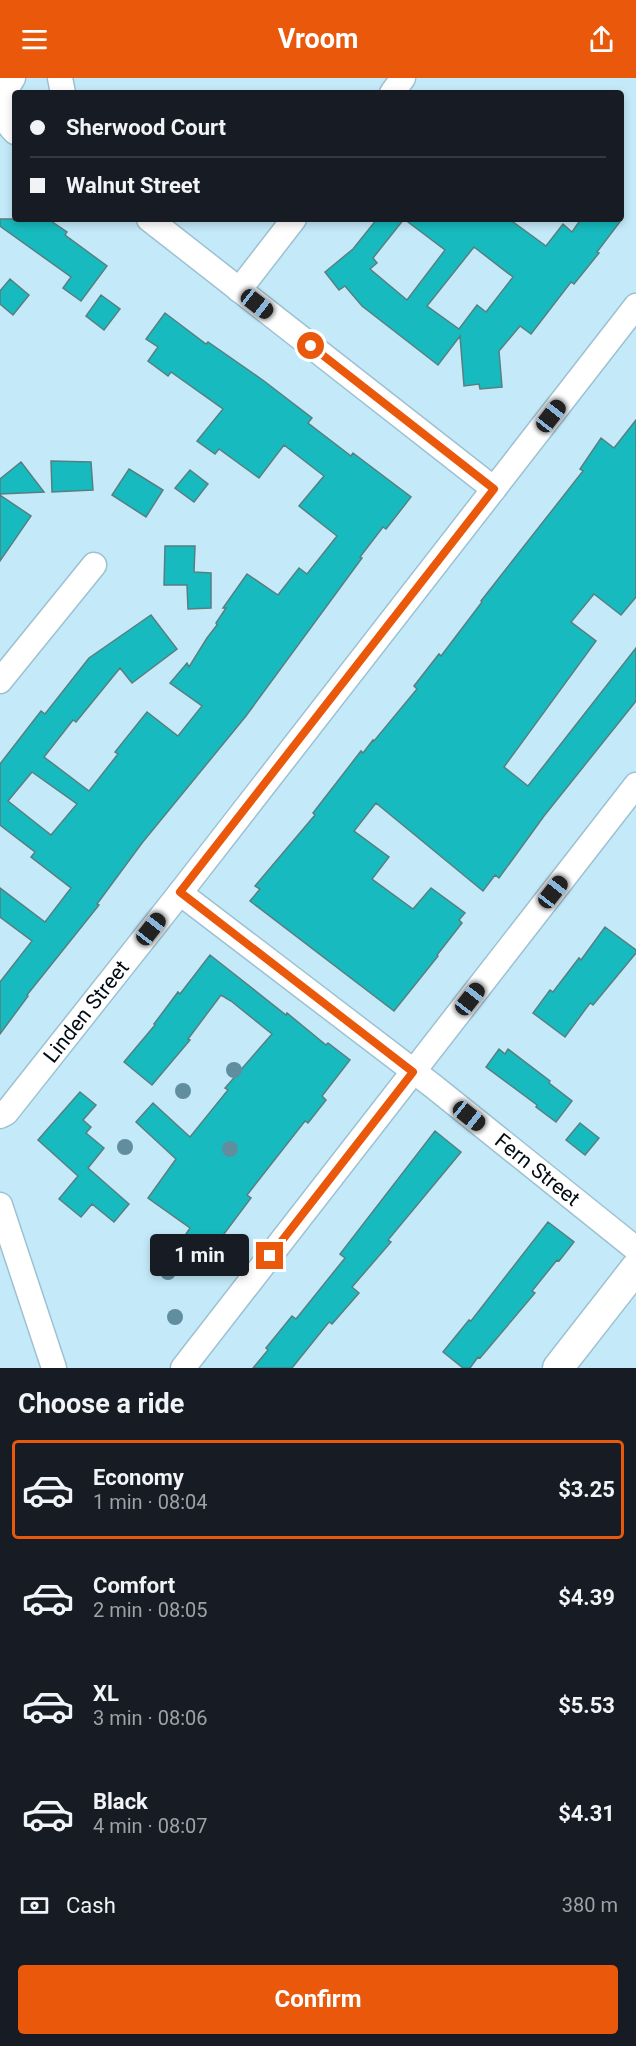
<!DOCTYPE html>
<meta charset="utf-8">
<style>
:root{--surface:#171b24;--page:#242831;--text:#f1f3f6;--muted:#9ea1a6;--line:#363941;--accent:#ea580c}
body{margin:0;font-family:Roboto,sans-serif;background:var(--page);color:var(--text);height:100vh;display:flex;flex-direction:column;font-size:22px;white-space:nowrap}
*{box-sizing:border-box;margin:0}
p{font-size:20px;color:var(--muted)}
.icon{flex:none;width:33px;height:33px;fill:none;stroke:currentColor;stroke-width:2;stroke-linecap:round;stroke-linejoin:round}
.map{position:relative;height:1290px;overflow:hidden}
.details{display:flex;flex-direction:column;background:var(--surface);flex:1}
.details>*{flex:none}
.top-card{position:absolute;left:12px;top:12px;width:612px;height:132px;border-radius:6px;box-shadow:0 3px 9px #0003;display:grid;align-content:center;height:132px;padding:0 18px;background:var(--surface)}
.end{position:absolute;width:27px;height:27px;margin:-14px;border:8px solid #ea580c;background:#fff;box-shadow:0 0 0 3px #fff}
.from{border-radius:50%}
.bubble{position:absolute;height:42px;border-radius:6px;background:var(--surface);box-shadow:0 3px 9px #0003;font-size:20px;font-weight:700;line-height:42px;text-align:center}
.car{position:absolute;width:18px;height:36px;margin:-18px -9px;border-radius:8px;box-shadow:0 0 4px 2px #0007;background:linear-gradient(#222 24%,#8ab4d8 0 40%,#222 0 76%,#8ab4d8 0 86%,#222 0)}
.top-card b{display:flex;align-items:center;gap:21px;height:57px;font-size:22px}
.top-card b+b{border-top:2px solid var(--line)}
.top-card i{width:15px;height:15px;background:var(--text)}
ul{padding:0;list-style:none}
li{display:flex;align-items:center;gap:18px;height:99px;margin:0 12px 9px;padding:0 6px;border:3px solid transparent;border-radius:6px}
li div{flex:1}
li b{display:block;font-size:22px}
li em{font-style:normal;font-weight:700}
li.current{border-color:var(--accent)}
li>.icon{width:54px;height:54px;stroke-width:1.5}
h2{padding:0 18px;font-size:27px;line-height:72px}
.pay{display:flex;align-items:center;gap:15px;height:66px;padding:0 18px;font-size:22px}
.pay p{margin-inline-start:auto}
.button{display:flex;gap:12px;margin-top:auto;padding:12px 18px}
.button a{flex:1;height:69px;border-radius:6px;background:var(--accent);color:#fff;font-size:24px;font-weight:700;line-height:69px;text-align:center}
header{display:flex;justify-content:space-between;align-items:center;height:78px;padding:0 18px;background:var(--accent);color:#fff;font-size:27px;font-weight:700}
.map>svg:first-child{display:block}
</style>
<header><svg class="icon" aria-label="menu" viewBox="0 0 24 24"><path d="M4 6h16M4 12h16M4 18h16"/></svg>Vroom<svg class="icon" aria-label="share" viewBox="0 0 24 24"><path d="M12 15V3M7 8l5-5 5 5M5 13v7h14v-7"/></svg></header>
<div class="map">
<svg width="636" height="1290" viewBox="0 0 636 1290">
<rect width="100%" height="100%" fill="#c4eafa"/>
<path fill="#17bbbf" stroke="#577f80" stroke-width="1.5" fill-rule="evenodd" d="M0 141H48L67 154 65 157 107 188 81 223 63 210 71 199 0 148Z
M377 141H509L546 168 563 146 572 154 581 141H622L597 174 599 175 574 206 571 204 531 256 520 248 499 273 502 309 480 311 479 306 464 308 460 258 438 287 362 228 345 208 339 212 325 194 353 171ZM404 141 445 172 407 222 370 191 377 185 373 180ZM474 169 513 199 486 234 477 227 459 251 427 228Z
M10 201 29 217 13 237 0 226V213Z
M101 217 120 231 104 252 86 238Z
M165 235 206 266 208 264 264 303 312 340 308 345 351 378 353 375 411 419 386 451 383 449 360 479 362 480 246 638 142 765 97 826 99 827 27 917 28 918 0 956V904L32 863 0 839V810L45 844 71 810 31 779 35 774 0 747V686L41 633 45 636 89 580 151 537 177 571 132 605 120 590 76 644 73 642 44 679 89 713 118 676 115 674 147 634 178 658 202 628 170 605 187 585 189 589 207 560 217 547 216 545 226 530H223L247 496 278 517 299 490 307 496 337 458 299 428 324 398 284 367 259 400 219 371 215 376 197 363 223 331 171 294 168 298 148 283 158 269 146 261ZM32 694 77 726 51 757 8 723Z
M636 342V519L621 537 594 516 571 544 596 563 504 689 528 708 636 570V623L544 738 499 800 495 797 483 813 376 725 354 753 389 779 372 801 413 831 431 810 465 835 459 842 462 845 437 877 438 878 394 933 250 823 260 811 255 808 315 737 313 735 361 673 363 675 373 662 374 663 417 611 414 608 439 576 441 578 482 524 481 523 583 393 580 391 601 360 614 370Z
M51 383 91 384 93 412 52 414Z
M21 384 44 414 0 416V401Z
M129 391 163 412 146 439 112 417Z
M190 392 208 406 194 424 175 410Z
M0 417 31 438 0 483Z
M165 468H195L194 494 211 495V530L188 531 187 507H164Z
M605 849 636 872V875L593 927 590 925 565 959 533 935 550 912 553 914 579 880 581 882Z
M210 877 286 937 287 935 326 967 328 965 350 982 322 1018 326 1022 308 1045 305 1043 247 1117 251 1120 206 1180 182 1162 190 1150 148 1120 176 1081 136 1044 153 1025 190 1059 228 1012 225 1010 272 956 231 923 221 917 188 961 190 962 152 1007 124 984 155 947 154 946 178 914 180 916Z
M499 971 505 976 508 971 550 1003 549 1005 572 1023 556 1044 536 1029 537 1027 486 989Z
M80 1014 96 1027 83 1042 91 1049 86 1055 104 1070 88 1090 129 1126 114 1144 92 1126 81 1139 59 1121 78 1098 38 1062Z
M580 1045 599 1060 585 1077 566 1062Z
M435 1053 461 1074 388 1162 391 1164 352 1209 359 1215 332 1246 329 1244 292 1290H253L268 1272 266 1270 292 1238 296 1241 345 1180 340 1176Z
M548 1144 574 1164 559 1183 557 1182 532 1213 535 1215 480 1280 478 1279 470 1290H463L443 1274 469 1242 471 1243Z"/>
<g fill="none" stroke-linecap="round" stroke-linejoin="round">
<g stroke="#9dc1d1" stroke-width="27">
<g id="minor">
<path d="M13 0C0 18 0 39 15 54"/>
<path d="M60 0 63 15"/>
<path d="M392 15 403 0"/>
<path d="M149 141 494 411"/>
<path d="M239 212 294 141"/>
<path d="M0 603 94 487"/>
<path id="s1" d="M180 815 433 1008 636 1171"/>
<path id="s2" d="M0 1038 6 1035 180 815 636 228"/>
<path d="M0 1127 54 1290"/>
<path d="M183 1290 636 707"/>
</g>
</g>
<g stroke="#9dc1d1" stroke-width="33">
<path id="major" d="M558 1290 636 1190"/>
</g>
<use href="#minor" stroke="#fff" stroke-width="24"/>
<use href="#major" stroke="#fff" stroke-width="30"/>
</g>
<g fill="#618e9f">
<circle cx="234" cy="992" r="8"/>
<circle cx="183" cy="1013" r="8"/>
<circle cx="125" cy="1069" r="8"/>
<circle cx="230" cy="1071" r="8"/>
<circle cx="168" cy="1194" r="8"/>
<circle cx="175" cy="1239" r="8"/>
</g>
<g fill="none" stroke-linecap="round" stroke-linejoin="round">
<path stroke="#ea580c" stroke-width="8" d="M270 1178 413 994 180 814 494 411 311 268"/>
</g>
<g text-anchor="middle" stroke-width="5" stroke-linejoin="round" paint-order="stroke">
<g font-size="21" fill="#020d13" stroke="#def4fe">
<text dy="7" stroke="none"><textPath href="#s2" startOffset="136">Linden Street</textPath></text>
<text dy="7" stroke="none"><textPath href="#s1" startOffset="452">Fern Street</textPath></text>
</g>
</g>
</svg>
<i class="end from" style="left:311px;top:268px"></i>
<i class="end" style="left:270px;top:1178px"></i>
<div class="bubble" style="left:150px;top:1156px;width:99px">1 min</div>
<i class="car" style="left:257px;top:226px;rotate:128deg"></i>
<i class="car" style="left:551px;top:338px;rotate:38deg"></i>
<i class="car" style="left:553px;top:814px;rotate:38deg"></i>
<i class="car" style="left:151px;top:851px;rotate:38deg"></i>
<i class="car" style="left:470px;top:921px;rotate:38deg"></i>
<i class="car" style="left:469px;top:1038px;rotate:129deg"></i>
<div class="top-card">
<b><i class="from"></i>Sherwood Court</b>
<b><i></i>Walnut Street</b>
</div>
</div>
<section class="details">
<h2>Choose a ride</h2>
<ul>
<li class="current"><svg class="icon" aria-label="car" viewBox="0 0 24 24"><path d="M5 17H2v-5l4-1 3-4h7l3 4 3 1v5h-3M9 17h6M6 11h13"/><circle cx="7" cy="17" r="2"/><circle cx="17" cy="17" r="2"/></svg><div><b>Economy</b><p>1 min · 08:04</p></div><em>$3.25</em></li>
<li><svg class="icon" aria-label="car" viewBox="0 0 24 24"><path d="M5 17H2v-5l4-1 3-4h7l3 4 3 1v5h-3M9 17h6M6 11h13"/><circle cx="7" cy="17" r="2"/><circle cx="17" cy="17" r="2"/></svg><div><b>Comfort</b><p>2 min · 08:05</p></div><em>$4.39</em></li>
<li><svg class="icon" aria-label="car" viewBox="0 0 24 24"><path d="M5 17H2v-5l4-1 3-4h7l3 4 3 1v5h-3M9 17h6M6 11h13"/><circle cx="7" cy="17" r="2"/><circle cx="17" cy="17" r="2"/></svg><div><b>XL</b><p>3 min · 08:06</p></div><em>$5.53</em></li>
<li><svg class="icon" aria-label="car" viewBox="0 0 24 24"><path d="M5 17H2v-5l4-1 3-4h7l3 4 3 1v5h-3M9 17h6M6 11h13"/><circle cx="7" cy="17" r="2"/><circle cx="17" cy="17" r="2"/></svg><div><b>Black</b><p>4 min · 08:07</p></div><em>$4.31</em></li>
</ul>
<div class="pay"><svg class="icon" aria-label="cash" viewBox="0 0 24 24"><path d="M3 7h18v10H3z"/><circle cx="12" cy="12" r="2"/></svg>Cash<p>380 m</p></div>
<div class="button"><a>Confirm</a></div>
</section>
